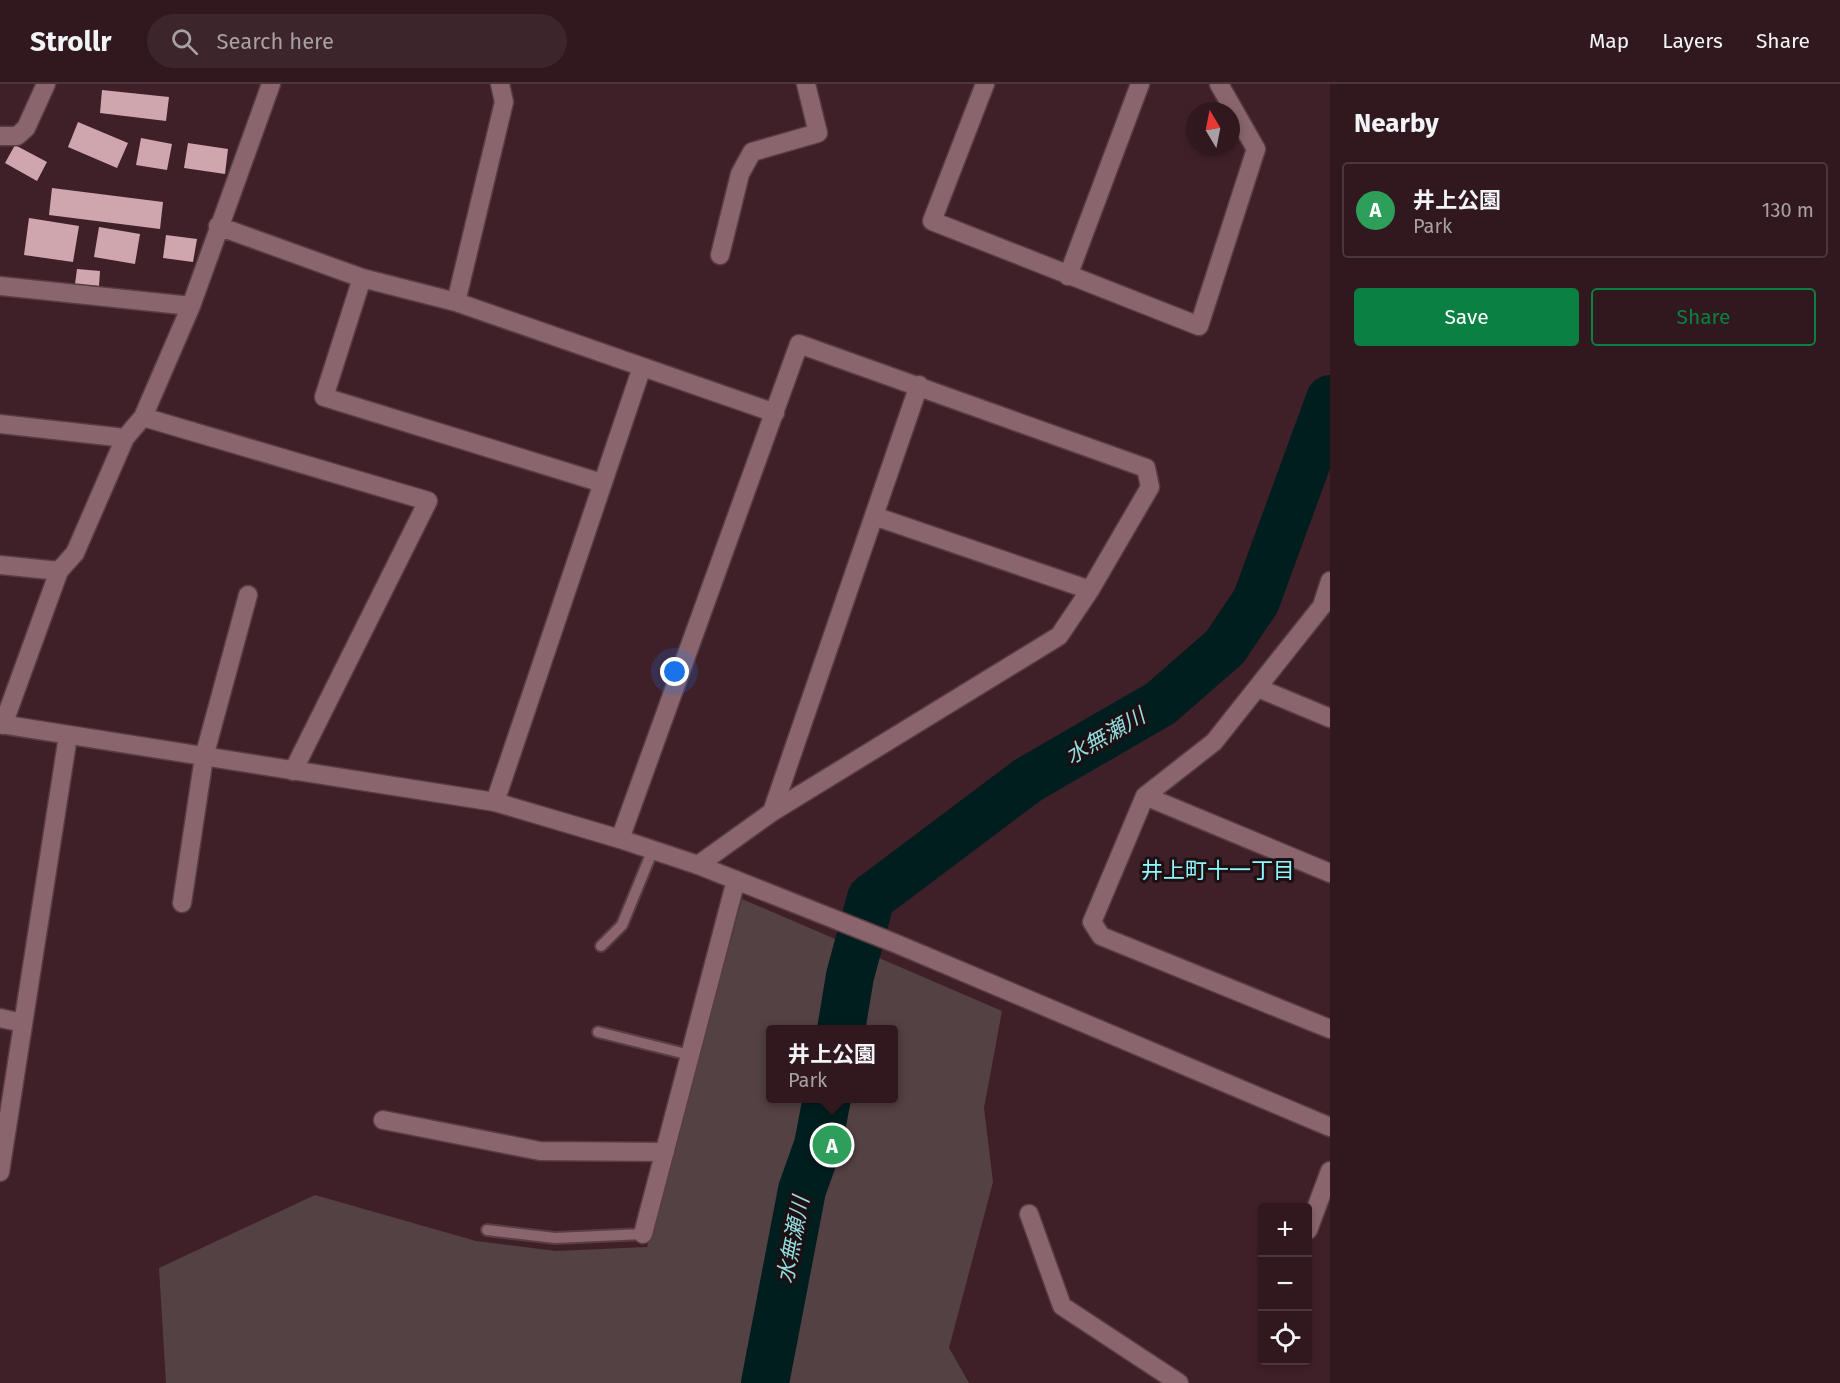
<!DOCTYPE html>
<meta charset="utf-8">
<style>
:root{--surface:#30181e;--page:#3c252b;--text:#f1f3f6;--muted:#a8a0a4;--line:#4b373c;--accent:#0b8043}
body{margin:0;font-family:"Fira Sans","Noto Sans JP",sans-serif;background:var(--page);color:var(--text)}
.controls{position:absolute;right:18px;bottom:18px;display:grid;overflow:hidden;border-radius:6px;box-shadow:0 3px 9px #0003}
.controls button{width:54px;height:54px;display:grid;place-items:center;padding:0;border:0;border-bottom:2px solid var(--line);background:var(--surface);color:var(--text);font:30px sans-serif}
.compass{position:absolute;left:1186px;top:18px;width:54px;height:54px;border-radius:50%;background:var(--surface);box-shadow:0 3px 9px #0003;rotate:350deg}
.you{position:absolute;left:675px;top:588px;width:21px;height:21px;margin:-15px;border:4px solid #fff;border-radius:50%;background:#1a73e8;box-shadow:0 0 0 9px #1a73e833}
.badge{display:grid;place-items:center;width:39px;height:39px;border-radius:50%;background:var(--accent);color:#fff;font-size:20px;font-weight:700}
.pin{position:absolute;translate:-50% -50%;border:3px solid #fff;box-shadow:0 2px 6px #0006}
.popup{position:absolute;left:766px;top:941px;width:132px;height:78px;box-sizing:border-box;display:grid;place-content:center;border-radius:6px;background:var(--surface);filter:drop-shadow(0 2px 4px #0005);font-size:20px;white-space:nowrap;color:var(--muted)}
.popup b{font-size:22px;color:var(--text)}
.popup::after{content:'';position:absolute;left:50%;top:100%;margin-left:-12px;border:12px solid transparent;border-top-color:var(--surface)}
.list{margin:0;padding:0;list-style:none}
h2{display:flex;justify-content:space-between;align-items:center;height:78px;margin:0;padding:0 24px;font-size:26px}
h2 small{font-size:20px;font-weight:400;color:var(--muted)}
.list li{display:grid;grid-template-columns:39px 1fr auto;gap:18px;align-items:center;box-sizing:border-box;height:96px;margin:0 12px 12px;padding:0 12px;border:2px solid var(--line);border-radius:6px}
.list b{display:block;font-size:22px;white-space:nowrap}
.list p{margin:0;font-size:20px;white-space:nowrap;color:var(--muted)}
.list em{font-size:20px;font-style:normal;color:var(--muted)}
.actions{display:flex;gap:12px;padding:18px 24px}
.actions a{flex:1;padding:14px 0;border:2px solid var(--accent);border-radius:6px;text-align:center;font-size:21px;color:var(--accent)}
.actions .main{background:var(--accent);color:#fff}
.icon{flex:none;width:33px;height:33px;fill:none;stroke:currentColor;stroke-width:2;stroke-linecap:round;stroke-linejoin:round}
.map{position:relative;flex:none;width:1330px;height:1299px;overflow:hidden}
header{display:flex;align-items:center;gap:36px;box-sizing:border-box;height:84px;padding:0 30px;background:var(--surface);border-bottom:2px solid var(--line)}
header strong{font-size:28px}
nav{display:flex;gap:33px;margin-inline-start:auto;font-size:21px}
.search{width:420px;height:54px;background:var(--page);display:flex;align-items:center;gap:15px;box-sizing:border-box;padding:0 21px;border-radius:33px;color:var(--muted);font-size:22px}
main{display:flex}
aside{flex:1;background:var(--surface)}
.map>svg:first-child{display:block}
</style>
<header>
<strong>Strollr</strong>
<div class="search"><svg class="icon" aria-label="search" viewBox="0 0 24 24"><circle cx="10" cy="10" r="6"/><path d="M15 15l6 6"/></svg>Search here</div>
<nav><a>Map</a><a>Layers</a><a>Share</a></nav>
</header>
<main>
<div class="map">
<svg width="1330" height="1299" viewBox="0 0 1330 1299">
<rect width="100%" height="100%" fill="#402028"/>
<path fill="#544144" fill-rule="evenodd" d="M742 815 1002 927 984 1024 993 1098 949 1264 969 1299H166L159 1184 315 1111 476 1157 556 1167 647 1163ZM770 946H894V1014H770Z"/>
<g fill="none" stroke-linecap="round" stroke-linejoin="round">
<path stroke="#011e1f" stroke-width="48" d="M841 946 850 892 871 814 1028 696 1161 619 1225 563 1256 517 1330 315
M765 1299 802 1106 818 1061 827 1014"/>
</g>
<path fill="#cfa6ae" d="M102 6 169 13 166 37 100 29Z
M78 38 128 59 117 84 68 63Z
M141 54 172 60 167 86 136 81Z
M188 59 228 65 225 90 184 84Z
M15 61 47 78 37 97 5 79Z
M52 104 163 118 160 145 49 131Z
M29 134 79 142 73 178 24 171Z
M99 143 140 150 135 180 94 173Z
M166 151 197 155 193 178 163 174Z
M77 185 100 187 99 202 75 200Z"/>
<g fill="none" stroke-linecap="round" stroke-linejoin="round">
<defs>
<path id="lane" d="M601 862 622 841 652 768
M598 948 690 971
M487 1146 555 1154 643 1150"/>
<path id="street" d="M985 0 932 137 1199 242 1256 65 1219 0
M0 52H17L26 44 46 0
M218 142 362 194 456 218 775 329
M720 171 740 90 752 68 818 49 806 0
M1068 192 1140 0
M362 194 324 313 602 399
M0 202 191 222
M456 218 504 18 500 0
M143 333 428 417 293 687
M0 340 125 354
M874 432 1090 506
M0 481 59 487
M1330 497 1322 522 1214 658 1145 712 1092 838 1101 852 1330 945
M1258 604 1330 634
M3 641 59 487 75 469 125 354 143 333 191 222 271 0
M1145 712 1330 789
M495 718 642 283
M772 728 919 301
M620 755 799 260 1146 384 1150 403 1090 506 1059 552 772 728 698 781
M182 819 204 673 248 511
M0 934 23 939
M383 1036 540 1067 665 1068
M0 1088 68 652
M1029 1130 1062 1222 1179 1299
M1308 1146 1330 1087
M643 1150 736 796"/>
<path id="secondary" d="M0 640 495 718 620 755 698 781 897 860 1330 1043"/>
</defs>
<use href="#lane" stroke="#583e44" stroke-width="14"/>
<use href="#street" stroke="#583e44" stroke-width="21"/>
<use href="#secondary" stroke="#583e44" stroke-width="21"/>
<use href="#lane" stroke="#8a656d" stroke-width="10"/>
<use href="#street" stroke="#8a656d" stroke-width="18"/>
<use href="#secondary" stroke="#8a656d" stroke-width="18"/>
</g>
<g text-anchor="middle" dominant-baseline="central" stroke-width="6" stroke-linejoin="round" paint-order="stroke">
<g font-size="22" font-style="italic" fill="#91dcde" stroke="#1d0f12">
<text transform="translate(1105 652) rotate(-30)">水無瀬川</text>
<text transform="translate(793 1156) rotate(-79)">水無瀬川</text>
</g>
<g font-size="22" fill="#8df9fd" stroke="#1d0f12">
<text x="1218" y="786">井上町十一丁目</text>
</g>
</g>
</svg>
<div class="controls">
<button>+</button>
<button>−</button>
<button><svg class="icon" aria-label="locate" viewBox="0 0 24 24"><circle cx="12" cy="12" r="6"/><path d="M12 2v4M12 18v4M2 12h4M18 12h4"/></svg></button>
</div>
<svg class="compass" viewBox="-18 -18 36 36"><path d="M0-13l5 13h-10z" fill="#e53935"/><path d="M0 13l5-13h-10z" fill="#a8a0a4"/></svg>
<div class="you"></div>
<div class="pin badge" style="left:832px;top:1061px;background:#2e9e5b">A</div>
<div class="popup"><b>井上公園</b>Park</div>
</div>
<aside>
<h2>Nearby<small></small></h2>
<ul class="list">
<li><span class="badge" style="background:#2e9e5b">A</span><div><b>井上公園</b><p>Park</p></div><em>130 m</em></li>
</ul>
<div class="actions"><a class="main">Save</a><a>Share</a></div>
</aside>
</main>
